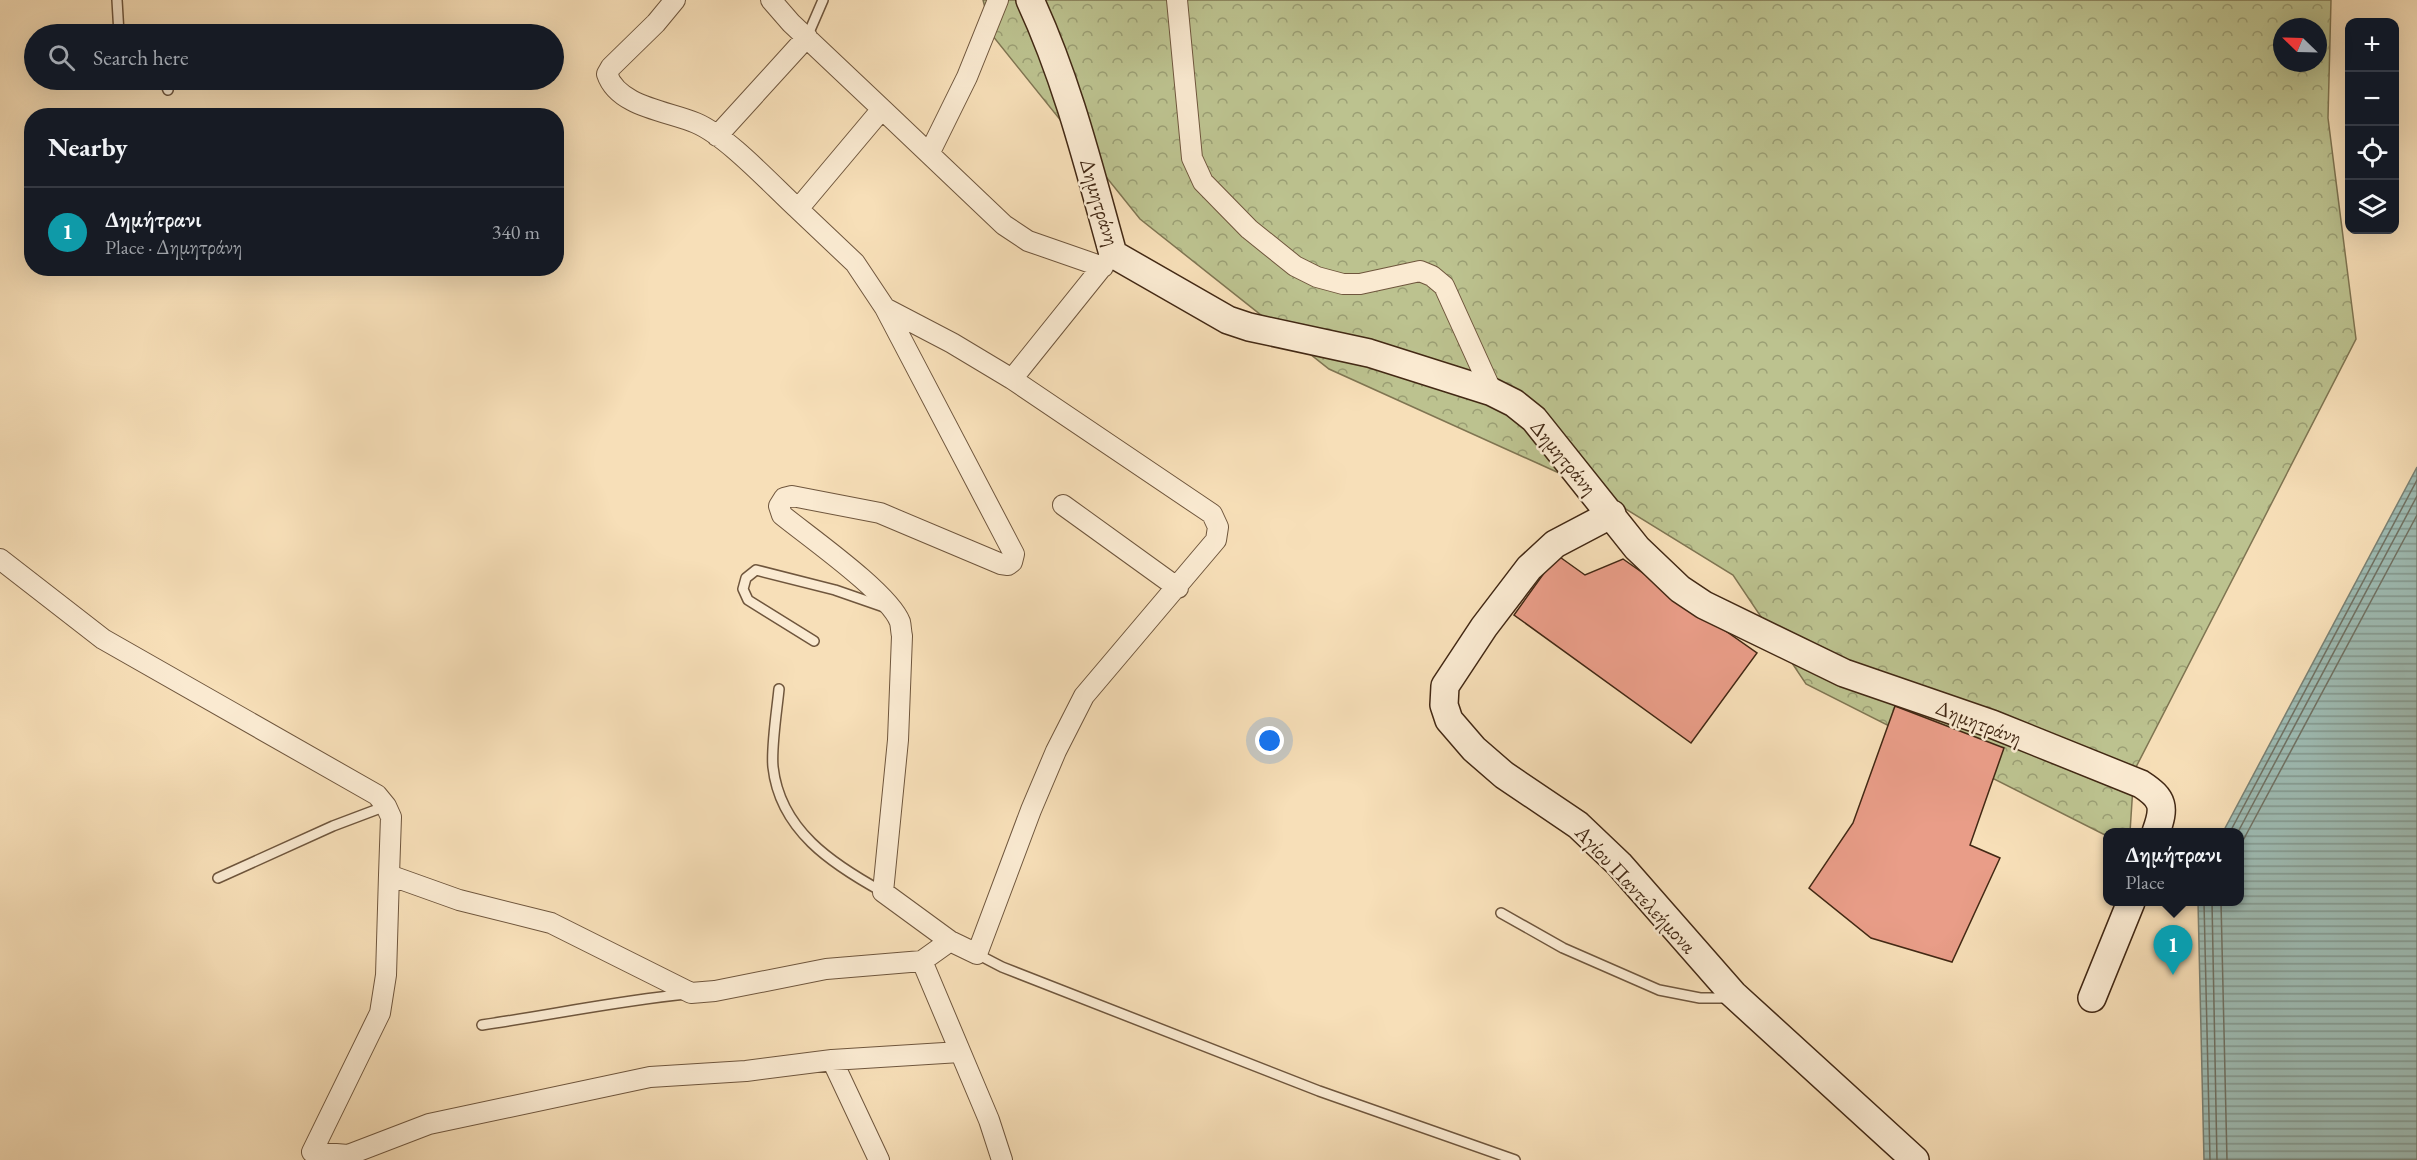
<!DOCTYPE html>
<meta charset="utf-8">
<style>
:root{--surface:#171b24;--page:#242831;--text:#f1f3f6;--muted:#9ea1a6;--line:#363941;--accent:#c59692}
body{margin:0;font-family:"EB Garamond",serif;background:var(--page);color:var(--text)}
.controls{position:absolute;right:18px;top:18px;display:grid;overflow:hidden;border-radius:12px;box-shadow:0 6px 24px #0002}
.controls button{width:54px;height:54px;display:grid;place-items:center;padding:0;border:0;border-bottom:2px solid var(--line);background:var(--surface);color:var(--text);font:30px sans-serif}
.compass{position:absolute;left:2273px;top:18px;width:54px;height:54px;border-radius:50%;background:var(--surface);box-shadow:0 6px 24px #0002;rotate:293deg}
.you{position:absolute;left:1270px;top:741px;width:21px;height:21px;margin:-15px;border:4px solid #fff;border-radius:50%;background:#1a73e8;box-shadow:0 0 0 9px #1a73e833}
.badge{display:grid;place-items:center;width:39px;height:39px;border-radius:50%;background:var(--accent);color:#fff;font-size:20px;font-weight:700}
.pin{position:absolute;translate:-50% -50px;filter:drop-shadow(0 2px 3px #0008)}
.pin::after{content:'';position:absolute;top:32px;width:21px;height:18px;background:inherit;clip-path:polygon(0 0,100% 0,50% 100%)}
.popup{position:absolute;left:2103px;top:828px;width:141px;height:78px;box-sizing:border-box;display:grid;place-content:center;border-radius:12px;background:var(--surface);filter:drop-shadow(0 2px 4px #0005);font-size:20px;white-space:nowrap;color:var(--muted)}
.popup b{font-size:22px;color:var(--text)}
.popup::after{content:'';position:absolute;left:50%;top:100%;margin-left:-12px;border:12px solid transparent;border-top-color:var(--surface)}
.list{margin:0;padding:0;list-style:none}
h2{display:flex;justify-content:space-between;align-items:center;height:78px;margin:0;padding:0 24px;font-size:26px}
h2 small{font-size:20px;font-weight:400;color:var(--muted)}
.list li{display:grid;grid-template-columns:39px 1fr auto;gap:18px;align-items:center;box-sizing:border-box;height:90px;padding:0 24px;border-top:2px solid var(--line)}
.list b{display:block;font-size:22px;white-space:nowrap}
.list p{margin:0;font-size:20px;white-space:nowrap;color:var(--muted)}
.list em{font-size:20px;font-style:normal;color:var(--muted)}
.icon{flex:none;width:33px;height:33px;fill:none;stroke:currentColor;stroke-width:2;stroke-linecap:round;stroke-linejoin:round}
.map{position:relative;flex:none;width:2417px;height:1160px;overflow:hidden}
.search{position:absolute;background:var(--surface);box-shadow:0 6px 24px #0002;left:24px;top:24px;width:540px;height:66px;display:flex;align-items:center;gap:15px;box-sizing:border-box;padding:0 21px;border-radius:33px;color:var(--muted);font-size:22px}
.panel{position:absolute;background:var(--surface);box-shadow:0 6px 24px #0002;left:24px;top:108px;width:540px;height:168px;border-radius:24px}
.map>svg:first-child{display:block}
</style>
<div class="map">
<svg width="2417" height="1160" viewBox="0 0 2417 1160">
<defs>
<pattern id="forest-crowns" width="20" height="18" patternUnits="userSpaceOnUse" patternTransform="scale(1.5)"><rect width="20" height="18" fill="#bcc28f"/><path d="M2 6a3 3 0 1 1 6 0M12 15a3 3 0 1 1 6 0" fill="none" stroke="#9a9e74"/></pattern>
<pattern id="water-rules" width="6" height="5" patternUnits="userSpaceOnUse" patternTransform="scale(1.5)"><rect width="6" height="5" fill="#9ebcb4"/><path d="M0 2.5h6" fill="none" stroke="#829991"/></pattern>
</defs>
<rect width="100%" height="100%" fill="#f7dfb8"/>
<filter id="stains"><feTurbulence type="fractalNoise" baseFrequency=".00333" numOctaves="4"/><feColorMatrix values="0 0 0 0 .2 0 0 0 0 .09 0 0 0 0 .02 0 0 0 .5 -.17"/></filter>
<radialGradient id="worn" r=".72"><stop offset=".6" stop-color="#630" stop-opacity="0"/><stop offset="1" stop-color="#630" stop-opacity=".3"/></radialGradient>
<path fill="url(#forest-crowns)" stroke="#7f7552" stroke-width="1.5" fill-rule="evenodd" d="M983 0H2331L2328 118 2356 339 2134 771 2130 832H2107V836L1806 684 1733 575 1590 487 1329 369 1140 219 992 35ZM2282 27H2318V63H2282Z"/>
<path fill="url(#water-rules)" stroke="#798174" stroke-width="1.5" d="M2417 467V1160H2204L2198 902H2239V832H2223Z"/>
<g fill="none" stroke-linecap="round" stroke-linejoin="round">
<path stroke="#707264" stroke-width="1.5" d="M2230 832 2417 480
M2238 832 2417 496
M2239 848 2417 515
M2204 902 2210 1160
M2212 902 2217 1160
M2221 902 2227 1160"/>
</g>
<path fill="#e99d88" stroke="#422814" stroke-width="1.5" d="M1557 555 1585 575 1623 559 1757 653 1691 743 1514 615Z
M1895 706 2004 748 1970 845 2000 858 1952 962 1871 938 1809 888 1853 823Z"/>
<g fill="none" stroke-linecap="round" stroke-linejoin="round">
<defs>
<path id="lane" d="M117 0 119 34
M807 37 823 0
M164 80 168 90
M814 641 748 600 743 589 746 578 756 570 835 590 884 607
M779 689C777 710 771 747 773 767 780 830 832 864 883 892
M218 878 333 826 386 806
M1501 913 1563 948 1659 990 1700 998H1729
M977 954 1002 967 1319 1091 1515 1160
M482 1025C550 1015 617 1001 686 994"/>
<path id="street" d="M675 0 656 23 611 67 607 74C618 107 668 111 696 123 727 136 772 185 798 209
M771 0 791 23 882 109 798 209 855 263 885 308 1014 554 1012 562 1008 565 1001 564 880 513 792 496 784 498 779 506 782 515C809 537 889 593 900 622 901 626 901 632 902 636L898 740 883 892 950 941 922 961 989 1120 1002 1160
M1177 0 1192 158 1203 182 1249 229 1295 266 1317 277 1343 284H1360L1420 271 1432 276 1444 286 1492 392
M882 109 1004 225 1028 241 1103 267
M717 136 807 37
M930 152 967 77 998 0
M885 308 952 343 1012 379 1212 514 1218 527 1216 540 1084 696 1056 751 1031 810 977 954 950 941
M1012 379 1110 257
M1063 505 1178 588
M0 559 103 639 377 795 386 806 391 817 389 875 459 900 551 923 691 993 715 991 826 969 922 961
M389 875 386 975 380 1013 312 1152 348 1155 429 1124 650 1077 746 1071 832 1060
M879 1160 832 1060 960 1052"/>
<path id="secondary" d="M1030 0C1068 82 1089 168 1113 254L1228 320 1249 327 1369 353 1492 392 1514 403 1534 419 1637 548 1680 589 1704 605 1844 673 1992 724 2141 784C2164 799 2165 807 2156 832
M1612 514 1555 544 1529 568 1484 627 1445 686 1444 705 1449 720 1474 749 1504 775 1578 825 1619 864 1733 994 1915 1160
M2092 998 2131 902"/>
</defs>
<use href="#lane" stroke="#6f563d" stroke-width="12"/>
<use href="#street" stroke="#6f563d" stroke-width="22"/>
<use href="#secondary" stroke="#422814" stroke-width="30"/>
<use href="#lane" stroke="#faead1" stroke-width="9"/>
<use href="#street" stroke="#faead1" stroke-width="20"/>
<use href="#secondary" stroke="#faead1" stroke-width="27"/>
</g>
<g text-anchor="middle" dominant-baseline="central" stroke-width="5" stroke-linejoin="round" paint-order="stroke">
<g font-size="21" fill="#422814" stroke="#faead1">
<text transform="translate(1100 202) rotate(73)">Δημητράνη</text>
<text transform="translate(1564 457) rotate(50)">Δημητράνη</text>
<text transform="translate(1979 722) rotate(21)">Δημητράνη</text>
<text transform="translate(1636 889) rotate(47)">Αγίου Παντελεήμονα</text>
</g>
</g>
<rect width="100%" height="100%" filter="url(#stains)"/>
<rect width="100%" height="100%" fill="url(#worn)"/>
</svg>
<div class="controls">
<button>+</button>
<button>−</button>
<button><svg class="icon" aria-label="locate" viewBox="0 0 24 24"><circle cx="12" cy="12" r="6"/><path d="M12 2v4M12 18v4M2 12h4M18 12h4"/></svg></button>
<button><svg class="icon" aria-label="layers" viewBox="0 0 24 24"><path d="M12 4l9 5-9 5-9-5zM3 14l9 5 9-5"/></svg></button>
</div>
<svg class="compass" viewBox="-18 -18 36 36"><path d="M0-13l5 13h-10z" fill="#e53935"/><path d="M0 13l5-13h-10z" fill="#9ea1a6"/></svg>
<div class="you"></div>
<div class="pin badge" style="left:2173px;top:975px;background:#0f9aa8">1</div>
<div class="popup"><b>Δημήτρανι</b>Place</div>
<div class="search"><svg class="icon" aria-label="search" viewBox="0 0 24 24"><circle cx="10" cy="10" r="6"/><path d="M15 15l6 6"/></svg>Search here</div>
<section class="panel">
<h2>Nearby<small></small></h2>
<ul class="list">
<li><span class="badge" style="background:#0f9aa8">1</span><div><b>Δημήτρανι</b><p>Place · Δημητράνη</p></div><em>340 m</em></li>
</ul>
</section>
</div>
